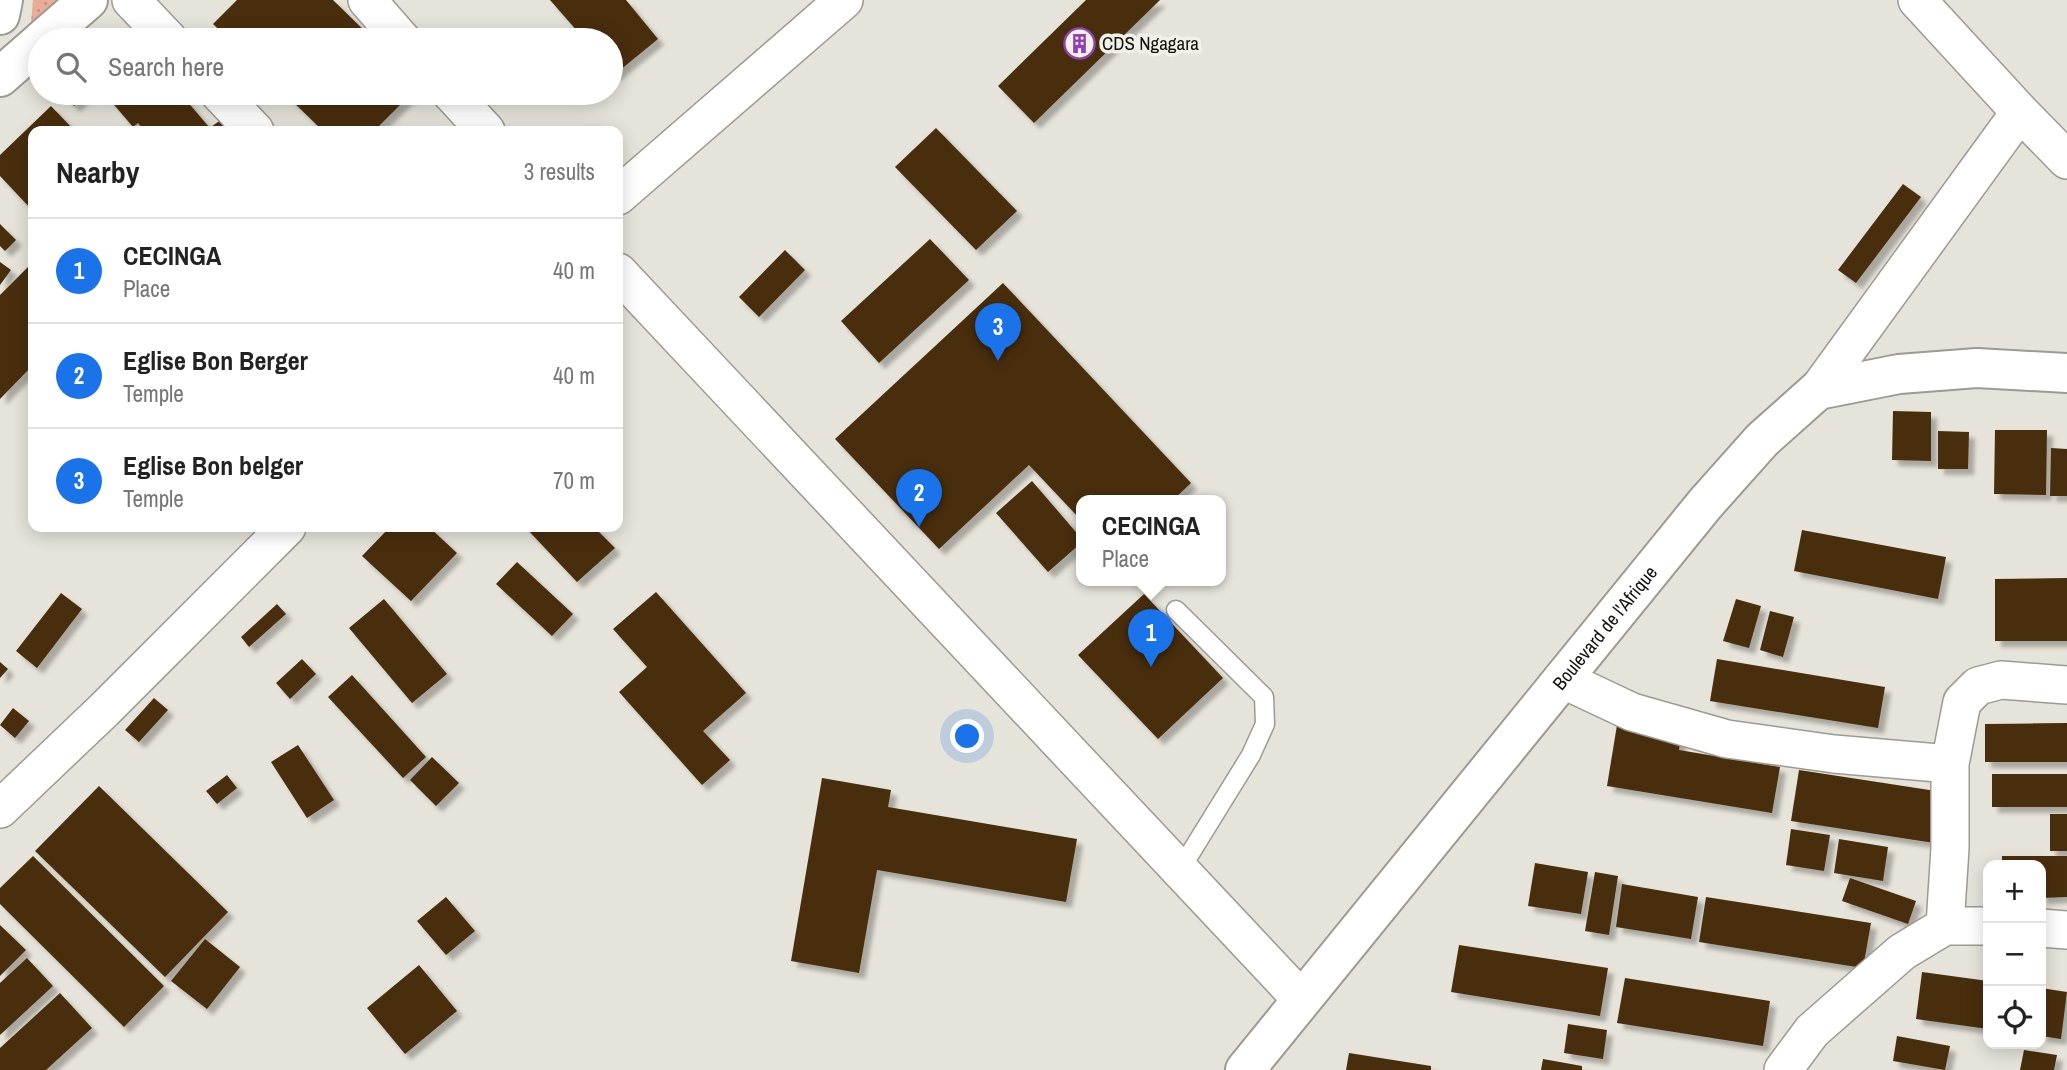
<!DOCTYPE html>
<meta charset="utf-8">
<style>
:root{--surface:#fff;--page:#f6f6f6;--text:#222;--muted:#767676;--line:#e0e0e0;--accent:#1a73e8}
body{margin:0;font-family:"Archivo Narrow",sans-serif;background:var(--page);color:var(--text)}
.controls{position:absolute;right:21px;bottom:21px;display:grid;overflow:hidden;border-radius:14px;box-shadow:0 4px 18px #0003}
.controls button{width:63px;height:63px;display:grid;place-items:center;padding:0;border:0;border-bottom:2px solid var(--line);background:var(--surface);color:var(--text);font:35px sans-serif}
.you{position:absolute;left:968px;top:737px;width:24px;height:24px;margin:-18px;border:5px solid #fff;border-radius:50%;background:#1a73e8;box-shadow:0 0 0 10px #1a73e833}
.badge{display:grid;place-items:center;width:46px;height:46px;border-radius:50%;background:var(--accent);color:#fff;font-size:23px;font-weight:700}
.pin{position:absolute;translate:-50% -58px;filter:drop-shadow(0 2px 4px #0008)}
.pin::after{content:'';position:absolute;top:37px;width:24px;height:21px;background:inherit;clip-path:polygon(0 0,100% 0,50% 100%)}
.popup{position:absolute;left:1076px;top:495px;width:150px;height:91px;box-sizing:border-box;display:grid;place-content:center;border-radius:14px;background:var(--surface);filter:drop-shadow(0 2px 5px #0005);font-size:23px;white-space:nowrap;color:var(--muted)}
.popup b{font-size:26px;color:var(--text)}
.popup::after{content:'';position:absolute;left:50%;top:100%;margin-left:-14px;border:14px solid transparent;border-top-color:var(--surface)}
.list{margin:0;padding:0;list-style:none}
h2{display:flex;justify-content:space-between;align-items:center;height:91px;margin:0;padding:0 28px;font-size:30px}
h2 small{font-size:23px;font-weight:400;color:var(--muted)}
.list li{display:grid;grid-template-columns:46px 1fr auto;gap:21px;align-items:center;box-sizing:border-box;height:105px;padding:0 28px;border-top:2px solid var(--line)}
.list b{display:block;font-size:26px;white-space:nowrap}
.list p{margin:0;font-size:23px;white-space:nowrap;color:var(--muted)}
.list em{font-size:23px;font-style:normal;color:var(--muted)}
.icon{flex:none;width:38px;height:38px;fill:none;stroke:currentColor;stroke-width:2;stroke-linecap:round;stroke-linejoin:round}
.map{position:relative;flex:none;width:2067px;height:1070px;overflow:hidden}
.search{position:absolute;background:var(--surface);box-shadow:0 4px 18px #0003;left:28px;top:28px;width:595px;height:77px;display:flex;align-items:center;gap:18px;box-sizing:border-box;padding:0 24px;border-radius:38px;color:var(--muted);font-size:26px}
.panel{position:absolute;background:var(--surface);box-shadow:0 4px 18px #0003;left:28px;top:126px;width:595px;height:406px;border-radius:14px}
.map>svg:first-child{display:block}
</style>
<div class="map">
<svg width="2067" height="1070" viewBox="0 0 2067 1070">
<defs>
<pattern id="grass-dots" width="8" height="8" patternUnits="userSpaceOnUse" patternTransform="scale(1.75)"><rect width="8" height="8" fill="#e9ac96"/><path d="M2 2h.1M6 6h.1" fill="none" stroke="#c79380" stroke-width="1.8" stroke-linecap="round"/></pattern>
<filter id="shadow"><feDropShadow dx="6" dy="6" stdDeviation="2" flood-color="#0004"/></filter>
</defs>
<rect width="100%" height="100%" fill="#e6e4da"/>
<path fill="url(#grass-dots)" d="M33 0H76L29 46Z"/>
<path fill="#492e09" filter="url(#shadow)" d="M237 0H333L374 40H230L213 24Z
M550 0H626L658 39 614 75 611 71V40H585Z
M1086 0H1160L1034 123 998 86Z
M62 93H88L74 106Z
M104 93H180L209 127 204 131H145L138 123 133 127Z
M284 93H412L374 131H323Z
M51 106 75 131H33V211L0 176V155Z
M231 113 244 131H205Z
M936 128 1017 211 976 250 895 167Z
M1903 184 1921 197 1856 283 1838 270Z
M0 224 16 240 5 251 0 246Z
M930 239 969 280 879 363 841 321Z
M785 250 805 270 759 317 739 297Z
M0 262 11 270 0 285Z
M29 266 33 270V365L0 399V295Z
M1003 283 1191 483 1172 501H1081V520L1029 465 939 549 835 439Z
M1893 411 1931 412V461L1892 460Z
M1995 430H2047L2046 495 1994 494Z
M1938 431 1969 432 1968 469H1938Z
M2051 448 2067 449V496H2050Z
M1032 481 1081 538V543L1048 572 996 513Z
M390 527H429L457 553 411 601 362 556Z
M525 527H594L615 548 577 582Z
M1802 530 1946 557 1938 599 1794 571Z
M517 562 573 614 552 636 496 584Z
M2067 578V641H1995V579Z
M656 592 746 693 703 731 730 760 702 785 619 692 647 667 613 629Z
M61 593 82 609 37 668 16 651Z
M1144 594 1223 678 1158 739 1078 655Z
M384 599 447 674 412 703 349 628Z
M1736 599 1761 606 1749 648 1723 641Z
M277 604 286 614 249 647 241 637Z
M1770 611 1794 617 1783 657 1760 650Z
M302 659 316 674 290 699 276 683Z
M1717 659 1885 687 1878 728 1710 701Z
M0 662 8 669 0 678Z
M352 675 426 757 403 778 328 697Z
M154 698 168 710 139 742 125 730Z
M13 708 29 721 15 738 0 725Z
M1618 719 1682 730 1679 750 1780 767 1772 813 1607 786Z
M2067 723V762H1985V724Z
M298 745 334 800 307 818 271 762Z
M432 757 459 783 436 806 410 780Z
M1799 770 1949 793 1941 844 1791 821Z
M1992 774H2067V807H1992Z
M227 775 237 788 217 804 206 791Z
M822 778 891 790 888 807 1077 839 1066 902 877 870 859 973 791 961Z
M99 786 228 912 165 977 35 851Z
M2050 814H2067V851H2050Z
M1791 829 1830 835 1824 871 1786 865Z
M1839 839 1888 847 1883 881 1834 873Z
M33 856 164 986 124 1027 0 904V888Z
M2002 856H2067V897L2041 898V865H2002Z
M1535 863 1588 872 1581 914 1528 906Z
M1595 872 1618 876 1609 935 1585 931Z
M1850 878 1916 901 1908 924 1842 901Z
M1622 884 1698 897 1691 939 1616 927Z
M446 897 475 931 446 955 417 921Z
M1706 897 1871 923 1863 968 1699 942Z
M0 925 26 950 0 976Z
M205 939 240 967 207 1009 171 981Z
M1459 945 1608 968 1600 1016 1451 992Z
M27 958 53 986 0 1035V983Z
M419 965 457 1011 405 1054 367 1008Z
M1922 972 1988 981V1029L1916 1019Z
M1625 978 1770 1001 1763 1046 1617 1023Z
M2041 988 2067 992 2061 1039 2041 1036Z
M60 993 92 1028 46 1070H0V1048Z
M1568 1024 1607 1030 1603 1059 1564 1053Z
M1897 1036 1950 1046 1945 1070 1893 1061Z
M2024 1050 2057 1055 2054 1070H2020Z
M1349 1053 1431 1066V1070H1346Z
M1543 1059 1582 1066V1070H1541Z"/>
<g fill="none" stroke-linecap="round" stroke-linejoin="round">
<defs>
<path id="service" d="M1176 610 1264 697 1265 724 1251 755 1180 870"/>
<path id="minor" d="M131 0 169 40
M367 0 402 40
M1917 0 2020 112 2067 160
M219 93 255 131
M451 93 486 131
M618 196 844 0
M618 272 1302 1000
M1818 390 2020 112
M1562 679 1632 712 1727 739 1834 754 1950 764
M0 809 104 710 287 527
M1945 926 1950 848V764L1962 702 1978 686 2001 680 2067 685
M2041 928 2067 930
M1783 1070 1812 1031 1902 952 1945 926H1988"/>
<g id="tertiary">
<path d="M0 15 3 0"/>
<path d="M42 40 88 0"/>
<path d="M0 77 40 42"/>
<path id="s1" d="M1245 1070 1705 504 1762 440 1818 390 1899 374 1977 368 2067 373"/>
</g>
</defs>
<use href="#service" stroke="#9c9a91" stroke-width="21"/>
<use href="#minor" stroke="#9c9a91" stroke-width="40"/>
<use href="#tertiary" stroke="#9c9a91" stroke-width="42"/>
<use href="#service" stroke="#fff" stroke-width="18"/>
<use href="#minor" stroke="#fff" stroke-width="37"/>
<use href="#tertiary" stroke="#fff" stroke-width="38"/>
</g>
<defs>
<symbol id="building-ring" viewBox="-11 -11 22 22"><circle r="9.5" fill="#f3f1e7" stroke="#8f42b3" stroke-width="1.5"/><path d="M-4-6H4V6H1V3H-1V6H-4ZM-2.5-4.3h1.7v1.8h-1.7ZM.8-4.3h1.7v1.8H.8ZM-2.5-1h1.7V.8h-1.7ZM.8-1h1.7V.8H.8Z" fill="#8f42b3"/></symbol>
</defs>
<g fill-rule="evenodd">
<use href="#building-ring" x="1062" y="26" width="35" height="35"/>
</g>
<g text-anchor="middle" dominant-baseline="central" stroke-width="7" stroke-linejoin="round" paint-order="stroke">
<g font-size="19" fill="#12110e" stroke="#f3f1e7" text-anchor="start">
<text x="1102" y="43">CDS Ngagara</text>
</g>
<g font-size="19" fill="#12110e" stroke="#f3f1e7">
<text stroke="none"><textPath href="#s1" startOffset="570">Boulevard de l'Afrique</textPath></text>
</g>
</g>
</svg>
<div class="controls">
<button>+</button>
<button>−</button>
<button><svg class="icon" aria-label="locate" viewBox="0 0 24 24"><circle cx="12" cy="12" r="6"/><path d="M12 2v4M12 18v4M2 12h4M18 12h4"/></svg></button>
</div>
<div class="you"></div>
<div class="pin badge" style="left:1151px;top:667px">1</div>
<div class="popup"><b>CECINGA</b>Place</div>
<div class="pin badge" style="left:919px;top:527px">2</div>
<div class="pin badge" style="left:998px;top:361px">3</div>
<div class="search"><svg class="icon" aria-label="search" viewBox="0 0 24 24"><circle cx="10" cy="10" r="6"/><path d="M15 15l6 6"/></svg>Search here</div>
<section class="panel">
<h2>Nearby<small>3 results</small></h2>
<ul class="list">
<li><span class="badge">1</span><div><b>CECINGA</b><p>Place</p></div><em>40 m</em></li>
<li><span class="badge">2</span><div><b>Eglise Bon Berger</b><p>Temple</p></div><em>40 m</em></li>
<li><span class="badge">3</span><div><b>Eglise Bon belger</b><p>Temple</p></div><em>70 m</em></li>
</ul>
</section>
</div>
